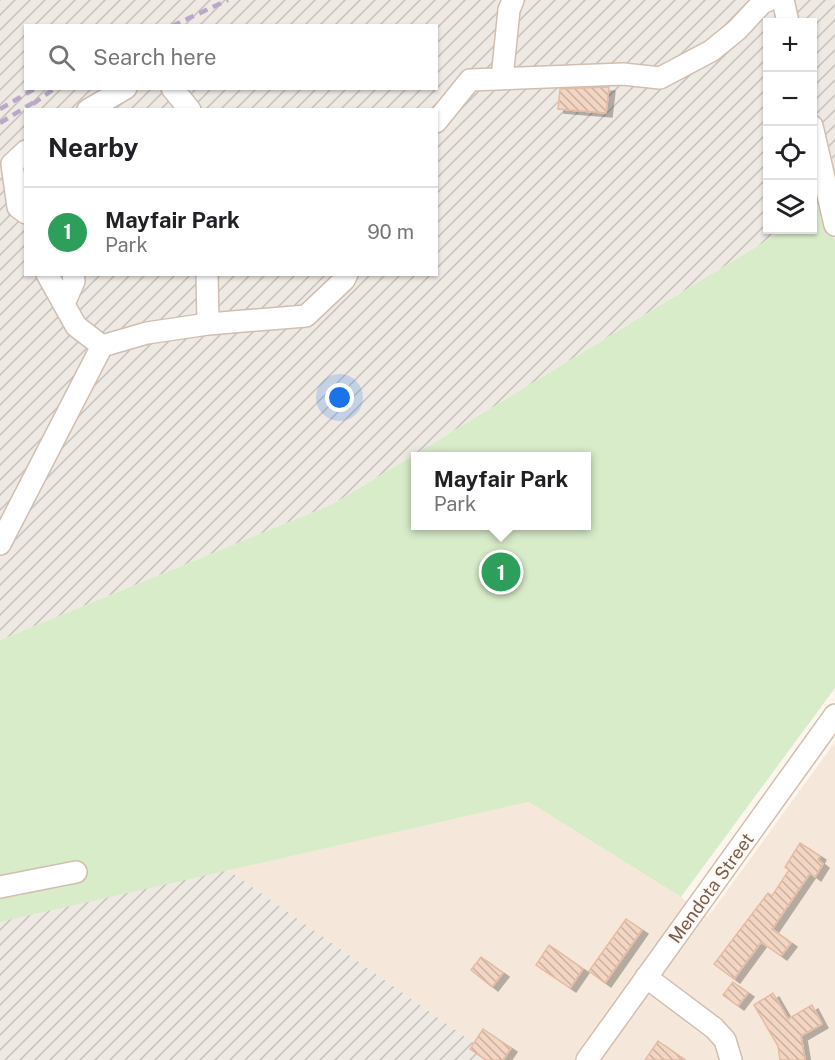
<!DOCTYPE html>
<meta charset="utf-8">
<style>
:root{--surface:#fff;--page:#f2f2f2;--text:#202124;--muted:#757577;--line:#e0e0e0;--accent:#e76f51}
body{margin:0;font-family:"Public Sans",sans-serif;background:var(--page);color:var(--text)}
.controls{position:absolute;right:18px;top:18px;display:grid;overflow:hidden;border-radius:0px;box-shadow:0 2px 4px #0004}
.controls button{width:54px;height:54px;display:grid;place-items:center;padding:0;border:0;border-bottom:2px solid var(--line);background:var(--surface);color:var(--text);font:30px sans-serif}
.you{position:absolute;left:340px;top:398px;width:21px;height:21px;margin:-15px;border:4px solid #fff;border-radius:50%;background:#1a73e8;box-shadow:0 0 0 9px #1a73e833}
.badge{display:grid;place-items:center;width:39px;height:39px;border-radius:50%;background:var(--accent);color:#fff;font-size:20px;font-weight:700}
.pin{position:absolute;translate:-50% -50%;border:3px solid #fff;box-shadow:0 2px 6px #0006}
.popup{position:absolute;left:411px;top:452px;width:180px;height:78px;box-sizing:border-box;display:grid;place-content:center;border-radius:0px;background:var(--surface);filter:drop-shadow(0 2px 4px #0005);font-size:20px;white-space:nowrap;color:var(--muted)}
.popup b{font-size:22px;color:var(--text)}
.popup::after{content:'';position:absolute;left:50%;top:100%;margin-left:-12px;border:12px solid transparent;border-top-color:var(--surface)}
.list{margin:0;padding:0;list-style:none}
h2{display:flex;justify-content:space-between;align-items:center;height:78px;margin:0;padding:0 24px;font-size:26px}
h2 small{font-size:20px;font-weight:400;color:var(--muted)}
.list li{display:grid;grid-template-columns:39px 1fr auto;gap:18px;align-items:center;box-sizing:border-box;height:90px;padding:0 24px;border-top:2px solid var(--line)}
.list b{display:block;font-size:22px;white-space:nowrap}
.list p{margin:0;font-size:20px;white-space:nowrap;color:var(--muted)}
.list em{font-size:20px;font-style:normal;color:var(--muted)}
.icon{flex:none;width:33px;height:33px;fill:none;stroke:currentColor;stroke-width:2;stroke-linecap:round;stroke-linejoin:round}
.map{position:relative;flex:none;width:835px;height:1060px;overflow:hidden}
.search{position:absolute;background:var(--surface);box-shadow:0 2px 4px #0004;left:24px;top:24px;width:414px;height:66px;display:flex;align-items:center;gap:15px;box-sizing:border-box;padding:0 21px;border-radius:0px;color:var(--muted);font-size:22px}
.panel{position:absolute;background:var(--surface);box-shadow:0 2px 4px #0004;left:24px;top:108px;width:414px;height:168px;border-radius:0px}
.map>svg:first-child{display:block}
</style>
<div class="map">
<svg width="835" height="1060" viewBox="0 0 835 1060">
<defs>
<pattern id="industrial-furrows" width="10" height="10" patternUnits="userSpaceOnUse" patternTransform="scale(1.5)"><rect width="10" height="10" fill="#efe9e4"/><path d="M-1 1l2-2M0 10L10 0M9 11l2-2" fill="none" stroke="#c7c0bb"/></pattern>
<pattern id="building-back-hatch" width="6" height="6" patternUnits="userSpaceOnUse" patternTransform="scale(1.5)"><rect width="6" height="6" fill="#f3d5c3"/><path d="M-1 5l2 2M0 0l6 6M5-1l2 2" fill="none" stroke="#cab0a1"/></pattern>
<filter id="shadow"><feDropShadow dx="6" dy="4" stdDeviation="0" flood-color="#0004"/></filter>
</defs>
<rect width="100%" height="100%" fill="#fdf6ec"/>
<path fill="#f5e8da" d="M835 742V1060H498L228 870 529 802 681 897 708 917Z"/>
<path fill="url(#industrial-furrows)" fill-rule="evenodd" d="M0 0H835V200L813 212 812 22H768V230H784L333 504 0 640ZM26 26H436V88H26ZM26 110H436V274H26Z
M228 870 498 1060H0V920Z"/>
<path fill="#d8ecc9" fill-rule="evenodd" d="M827 203 835 241V688L681 897 529 802 0 922V640L333 504 784 230H812L813 212ZM416 456H586V526H416Z"/>
<path fill="url(#building-back-hatch)" stroke="#e6bba3" stroke-width="1.5" filter="url(#shadow)" d="M609 87 606 113 558 109 560 89Z
M800 843 820 856 818 860 823 864 815 877 810 873 772 929 791 943 781 956 761 942 734 979 714 964 768 893 772 896 789 870 785 867Z
M626 919 642 930 605 983 589 971Z
M549 945 583 969 570 988 536 965Z
M481 957 503 973 492 987 471 970Z
M733 982 748 993 738 1006 723 995Z
M773 993 788 1019 812 1005 822 1024 801 1036 805 1060H780L778 1046 754 1005Z
M483 1029 511 1048 503 1060H486L470 1049Z
M658 1041 685 1060H645Z"/>
<g fill="none" stroke-linecap="round" stroke-linejoin="round">
<defs>
<path id="minor" d="M783 0 788 22
M502 78 509 10 513 0
M172 88 190 110
M88 110 126 88
M436 122 470 80 623 74 660 78 711 51 737 30 762 3 769 0
M812 126 835 225
M26 151 12 164 18 207 26 213
M47 274 76 326 102 346
M207 274 208 324
M64 304 74 281 73 274
M0 544 102 346 147 333 208 324 306 316 344 280 347 274
M0 887 76 872
M646 977 714 1028 725 1040 731 1060
M587 1060 835 715"/>
</defs>
<use href="#minor" stroke="#d1beb0" stroke-width="24"/>
<use href="#minor" stroke="#fff" stroke-width="21"/>
<path stroke="#b9a8c9" stroke-width="4.5" stroke-dasharray="9 6" stroke-linecap="butt" d="M172 26 228 0
M33 104 55 88
M0 109 36 88
M0 123 39 99"/>
</g>
<g text-anchor="middle" dominant-baseline="central" stroke-width="4.5" stroke-linejoin="round" paint-order="stroke">
<g font-size="18" fill="#7a5c4d" stroke="#fffaf3">
<text transform="translate(711 888) rotate(-54)">Mendota Street</text>
</g>
</g>
</svg>
<div class="controls">
<button>+</button>
<button>−</button>
<button><svg class="icon" aria-label="locate" viewBox="0 0 24 24"><circle cx="12" cy="12" r="6"/><path d="M12 2v4M12 18v4M2 12h4M18 12h4"/></svg></button>
<button><svg class="icon" aria-label="layers" viewBox="0 0 24 24"><path d="M12 4l9 5-9 5-9-5zM3 14l9 5 9-5"/></svg></button>
</div>
<div class="you"></div>
<div class="pin badge" style="left:501px;top:572px;background:#2e9e5b">1</div>
<div class="popup"><b>Mayfair Park</b>Park</div>
<div class="search"><svg class="icon" aria-label="search" viewBox="0 0 24 24"><circle cx="10" cy="10" r="6"/><path d="M15 15l6 6"/></svg>Search here</div>
<section class="panel">
<h2>Nearby<small></small></h2>
<ul class="list">
<li><span class="badge" style="background:#2e9e5b">1</span><div><b>Mayfair Park</b><p>Park</p></div><em>90 m</em></li>
</ul>
</section>
</div>
